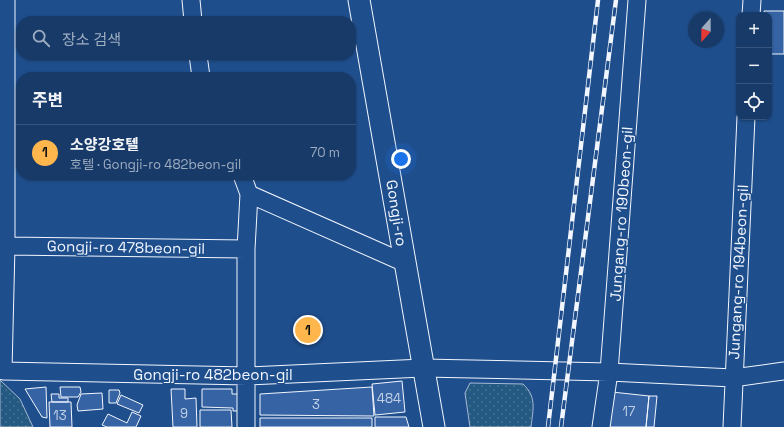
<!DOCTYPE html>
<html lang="ko">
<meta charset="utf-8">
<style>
:root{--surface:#173a69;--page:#244571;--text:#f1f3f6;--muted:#9eadc0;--line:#36547d;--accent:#ffb74d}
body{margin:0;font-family:"Space Grotesk","Noto Sans KR",sans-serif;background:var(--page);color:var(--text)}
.controls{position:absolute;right:12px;top:12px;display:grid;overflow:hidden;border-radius:8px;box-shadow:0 1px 3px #0004}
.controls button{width:36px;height:36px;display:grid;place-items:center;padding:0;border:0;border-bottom:1px solid var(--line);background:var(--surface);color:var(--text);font:20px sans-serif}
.compass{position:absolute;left:688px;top:12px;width:36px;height:36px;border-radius:50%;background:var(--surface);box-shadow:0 1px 3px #0004;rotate:201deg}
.you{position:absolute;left:401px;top:159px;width:14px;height:14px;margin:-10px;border:3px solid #fff;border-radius:50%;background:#1a73e8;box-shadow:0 0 0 6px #1a73e833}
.badge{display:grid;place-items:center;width:26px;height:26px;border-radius:50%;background:var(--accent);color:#111;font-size:13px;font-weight:700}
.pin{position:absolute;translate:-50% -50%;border:2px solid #fff;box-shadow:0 1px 4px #0006}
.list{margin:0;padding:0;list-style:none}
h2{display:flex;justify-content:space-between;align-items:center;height:52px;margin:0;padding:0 16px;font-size:17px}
h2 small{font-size:13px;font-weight:400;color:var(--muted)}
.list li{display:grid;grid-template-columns:26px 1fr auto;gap:12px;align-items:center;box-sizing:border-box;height:56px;padding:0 16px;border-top:1px solid var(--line)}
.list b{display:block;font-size:15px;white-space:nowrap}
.list p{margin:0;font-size:13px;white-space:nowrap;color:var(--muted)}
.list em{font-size:13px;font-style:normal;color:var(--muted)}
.icon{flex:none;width:22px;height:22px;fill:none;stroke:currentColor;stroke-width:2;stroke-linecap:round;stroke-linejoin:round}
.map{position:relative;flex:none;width:784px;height:427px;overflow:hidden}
.search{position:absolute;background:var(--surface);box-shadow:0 1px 3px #0004;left:16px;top:16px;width:340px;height:44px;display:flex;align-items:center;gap:10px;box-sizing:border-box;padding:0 14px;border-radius:16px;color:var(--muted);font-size:15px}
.panel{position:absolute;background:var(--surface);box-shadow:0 1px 3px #0004;left:16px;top:72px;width:340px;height:108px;border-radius:16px}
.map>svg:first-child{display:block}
</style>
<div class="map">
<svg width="784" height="427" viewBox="0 0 784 427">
<defs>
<pattern id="grass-dots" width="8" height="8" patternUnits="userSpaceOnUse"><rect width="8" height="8" fill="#245a82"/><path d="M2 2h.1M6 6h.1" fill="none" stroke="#447295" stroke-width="1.8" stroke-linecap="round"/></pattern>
</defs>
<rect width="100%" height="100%" fill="#1f4e8c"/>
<path fill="url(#grass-dots)" stroke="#a8bbd7" d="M0 380 20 399 33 427H0Z
M470 383 523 384C537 397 533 409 531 427H470L465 393Z"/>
<path fill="#3563a3" stroke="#f2f6ff" d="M764 11H784V54H769V15H764Z
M402 381 405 412 375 415 372 384Z
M46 387 47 418 42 417 25 389Z
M60 387H80L81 392 78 397H61Z
M372 387 374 416 260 415V394Z
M171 389H185V399L196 398 197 427H173Z
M202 389H232V394H240L239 411H233V408L202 407Z
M109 390H119L120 393 116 403H109Z
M612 392 649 396 646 427H609Z
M102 393 103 409 78 411 77 405 81 394Z
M51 394H59V398H68V402H52Z
M121 395 143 405 139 413 117 404Z
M649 396H657L654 427H646Z
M49 402H71L72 427H50Z
M200 410H231L232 427H200Z
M132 412 141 416 136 427H107L102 425 108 414 127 423Z
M375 417H406L409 427H375Z
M260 418H372V427H260Z"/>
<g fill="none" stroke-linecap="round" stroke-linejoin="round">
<defs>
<path id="minor" d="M6 0V246L3 371 247 376 423 368 609 372 733 378 784 371
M191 0 193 21
M751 15 752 0
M198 55 201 77
M242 175 249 194 246 249V427
M249 194 405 263
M6 246 246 249
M601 427 609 372 637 0
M732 427 746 117"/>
<path id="tertiary" d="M359 0 434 427"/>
</defs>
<use href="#minor" stroke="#f2f6ff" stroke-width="19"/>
<use href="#tertiary" stroke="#f2f6ff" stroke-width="23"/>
<use href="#minor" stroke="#1f4e8c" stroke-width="17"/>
<use href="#tertiary" stroke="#1f4e8c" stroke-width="21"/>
<defs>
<path id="rail" d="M548 427 598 0
M561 427 616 0"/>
</defs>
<use href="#rail" stroke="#f2f6ff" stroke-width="4.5"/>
<use href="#rail" stroke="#1f4e8c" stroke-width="3" stroke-dasharray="9" stroke-linecap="butt"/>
</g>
<g text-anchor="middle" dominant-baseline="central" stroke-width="3" stroke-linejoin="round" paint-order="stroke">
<g font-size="13" fill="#c3d1e8">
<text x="389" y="398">484</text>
<text x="316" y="404">3</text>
<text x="629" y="411">17</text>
<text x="184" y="413">9</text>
<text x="60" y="415">13</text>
</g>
<g font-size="15" fill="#f2f6ff" stroke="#1f4e8c">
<text transform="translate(397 213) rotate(81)">Gongji-ro</text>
<text transform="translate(621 214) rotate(-86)">Jungang-ro 190beon-gil</text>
<text transform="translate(126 247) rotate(1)">Gongji-ro 478beon-gil</text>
<text transform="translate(738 272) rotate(-87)">Jungang-ro 194beon-gil</text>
<text x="213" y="374">Gongji-ro 482beon-gil</text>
</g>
</g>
</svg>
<div class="controls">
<button>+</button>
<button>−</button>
<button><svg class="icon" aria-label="locate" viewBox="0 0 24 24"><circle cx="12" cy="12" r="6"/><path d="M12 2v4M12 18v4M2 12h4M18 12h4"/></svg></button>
</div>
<svg class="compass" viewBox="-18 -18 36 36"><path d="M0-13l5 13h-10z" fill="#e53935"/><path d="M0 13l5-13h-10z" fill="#9eadc0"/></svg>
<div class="you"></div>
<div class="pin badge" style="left:308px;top:330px">1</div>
<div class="search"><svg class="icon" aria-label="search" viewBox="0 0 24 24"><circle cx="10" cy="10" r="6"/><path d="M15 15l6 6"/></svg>장소 검색</div>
<section class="panel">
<h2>주변<small></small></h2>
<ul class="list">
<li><span class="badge">1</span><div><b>소양강호텔</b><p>호텔 · Gongji-ro 482beon-gil</p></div><em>70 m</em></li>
</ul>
</section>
</div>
